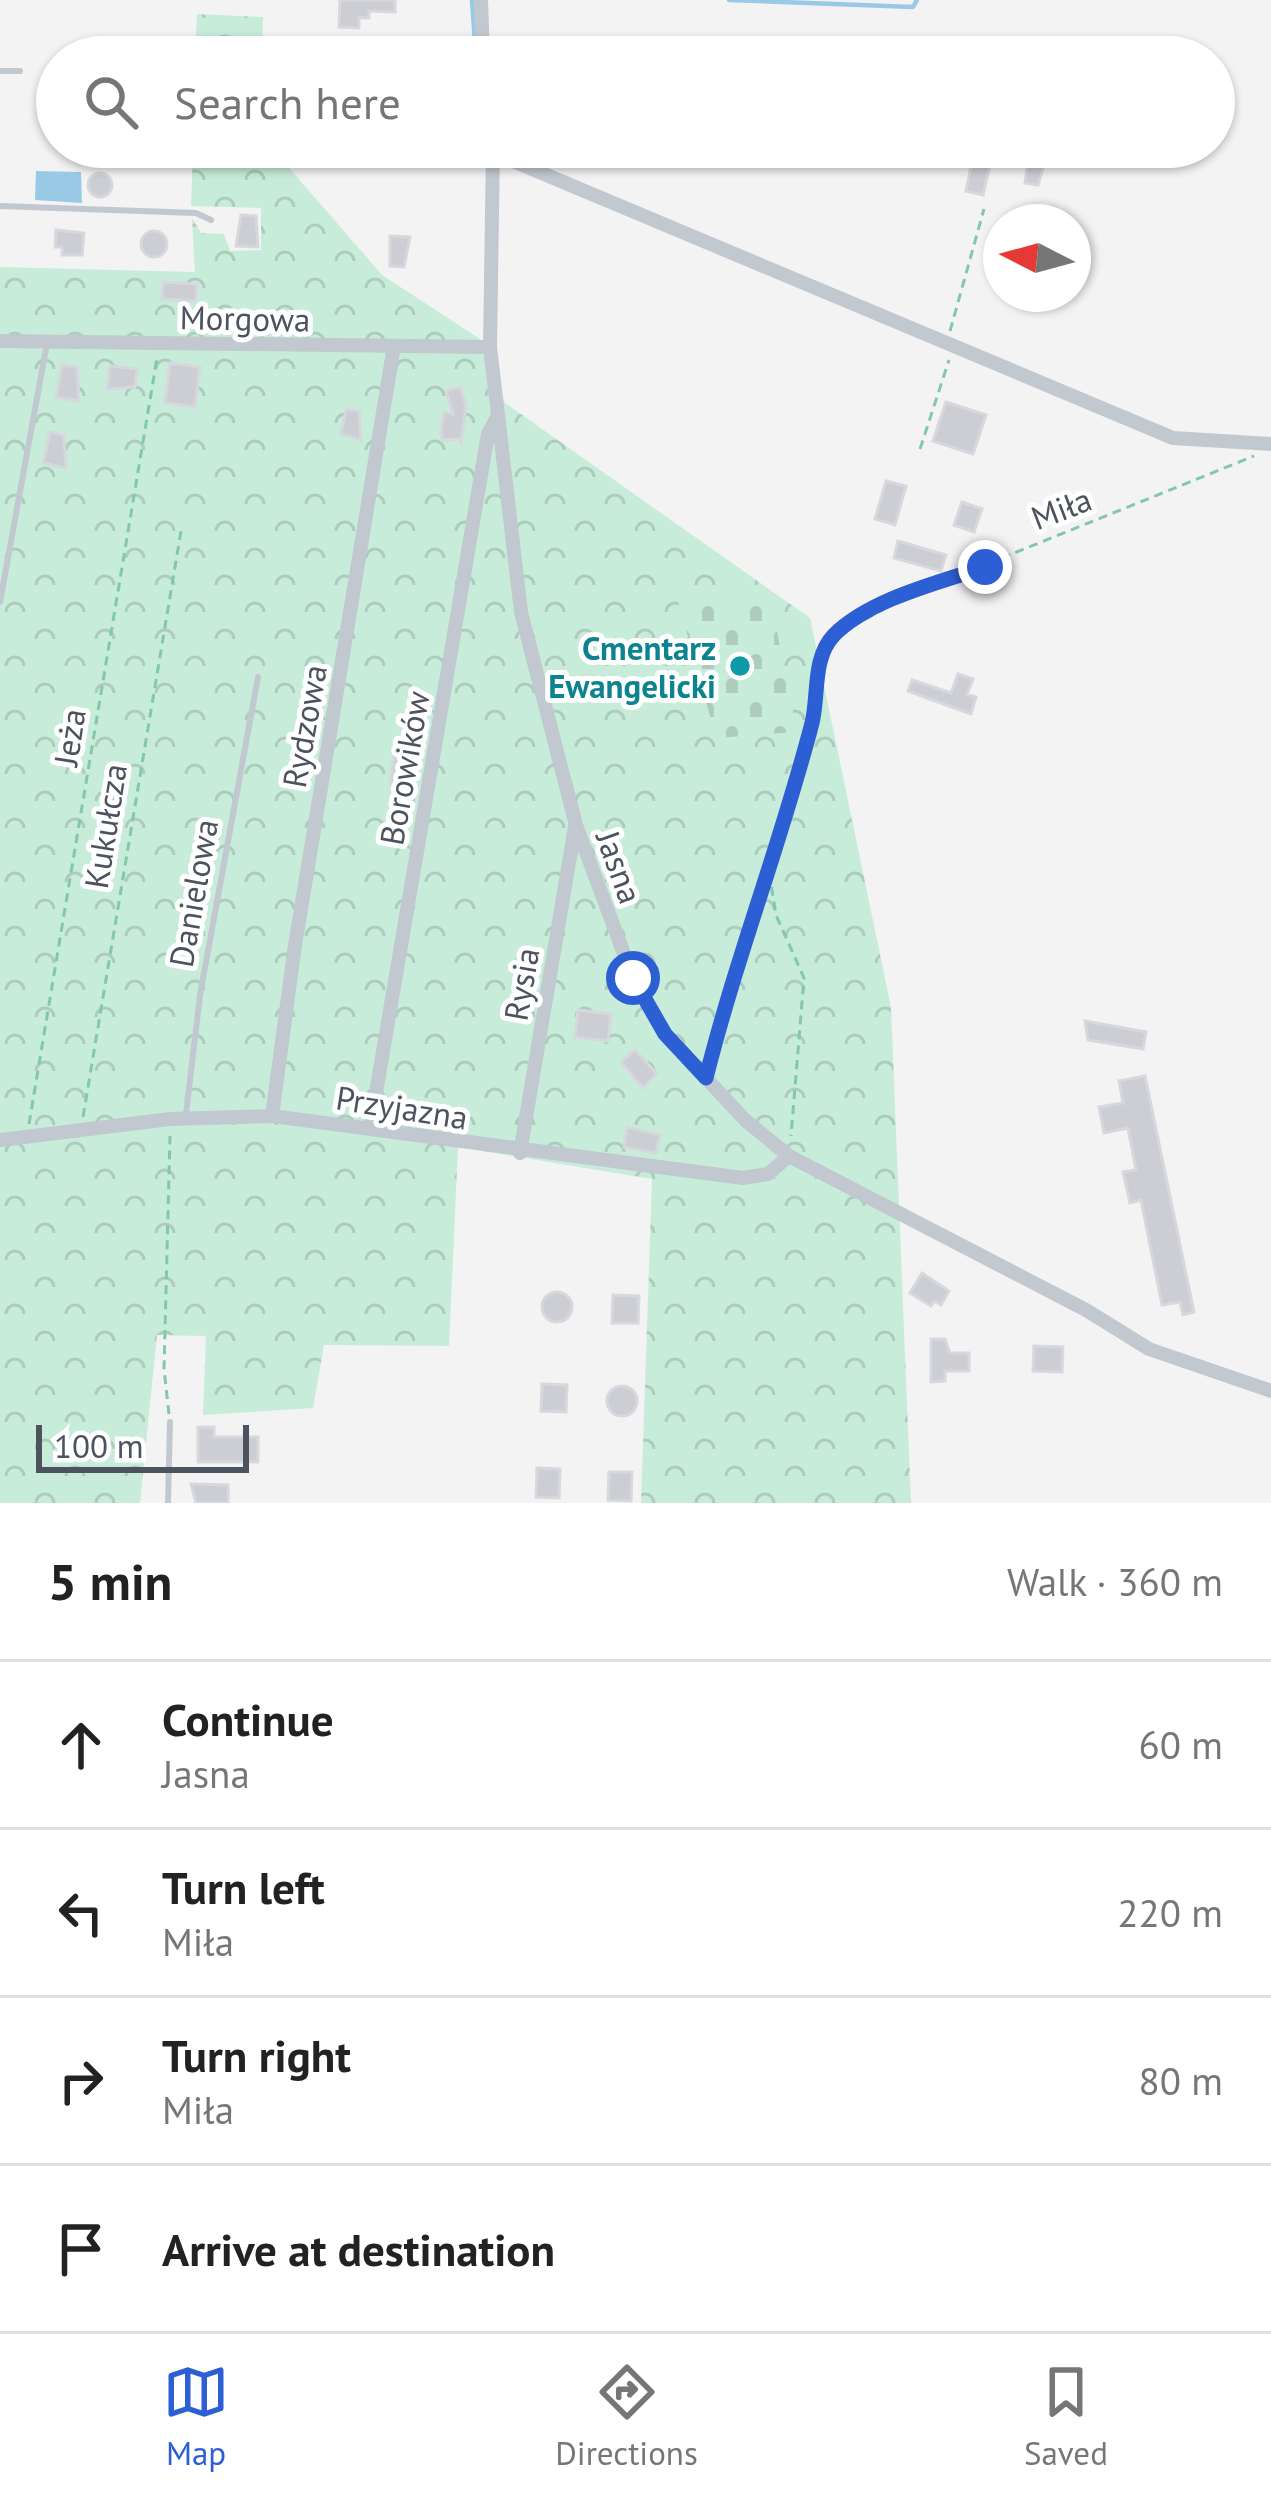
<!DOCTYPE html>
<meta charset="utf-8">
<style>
:root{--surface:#fff;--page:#f6f6f6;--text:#222;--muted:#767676;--line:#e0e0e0;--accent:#2d5fd4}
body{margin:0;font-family:"PT Sans",sans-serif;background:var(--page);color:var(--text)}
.compass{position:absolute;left:983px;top:204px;width:108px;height:108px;border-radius:50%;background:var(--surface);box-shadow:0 3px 9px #0004;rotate:276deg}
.scale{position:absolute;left:36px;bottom:30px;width:213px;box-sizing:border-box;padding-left:12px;border:6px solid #4c535e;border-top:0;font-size:33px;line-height:42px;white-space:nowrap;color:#4c535e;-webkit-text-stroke:9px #fff;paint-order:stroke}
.stop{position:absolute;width:36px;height:36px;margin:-27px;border:9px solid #2d5fd4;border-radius:50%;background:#fff}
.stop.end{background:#2d5fd4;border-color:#fff;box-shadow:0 3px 12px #0008}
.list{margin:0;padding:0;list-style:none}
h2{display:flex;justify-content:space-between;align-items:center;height:156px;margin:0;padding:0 48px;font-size:51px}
h2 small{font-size:39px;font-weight:400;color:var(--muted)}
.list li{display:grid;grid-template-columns:78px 1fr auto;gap:36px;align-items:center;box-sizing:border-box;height:168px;padding:0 48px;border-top:3px solid var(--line)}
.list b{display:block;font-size:45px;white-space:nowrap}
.list p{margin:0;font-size:39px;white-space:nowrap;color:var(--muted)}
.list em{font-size:39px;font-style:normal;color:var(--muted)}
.icon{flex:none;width:66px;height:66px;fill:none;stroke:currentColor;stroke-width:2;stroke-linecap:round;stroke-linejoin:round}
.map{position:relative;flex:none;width:1271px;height:1503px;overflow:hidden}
.search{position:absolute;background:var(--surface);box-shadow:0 3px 9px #0004;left:36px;right:36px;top:36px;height:132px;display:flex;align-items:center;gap:30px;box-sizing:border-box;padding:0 42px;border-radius:66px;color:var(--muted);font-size:45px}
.sheet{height:828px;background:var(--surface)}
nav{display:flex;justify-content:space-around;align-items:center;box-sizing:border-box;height:168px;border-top:3px solid var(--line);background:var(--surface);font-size:33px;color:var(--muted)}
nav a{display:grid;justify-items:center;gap:6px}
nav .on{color:var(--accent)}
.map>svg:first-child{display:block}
</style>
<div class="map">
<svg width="1271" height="1503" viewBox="0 0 1271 1503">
<defs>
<pattern id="forest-crowns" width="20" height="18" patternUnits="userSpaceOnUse" patternTransform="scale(3)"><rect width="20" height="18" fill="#c7ecda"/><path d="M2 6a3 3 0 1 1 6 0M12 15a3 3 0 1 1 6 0" fill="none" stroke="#adccbe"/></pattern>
<pattern id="cemetery-stones" width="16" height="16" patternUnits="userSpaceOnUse" patternTransform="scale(3)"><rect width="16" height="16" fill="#c7ecda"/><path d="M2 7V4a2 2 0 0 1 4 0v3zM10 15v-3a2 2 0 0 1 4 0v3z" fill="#adccbe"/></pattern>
</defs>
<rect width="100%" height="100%" fill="#f4f3f3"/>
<path fill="url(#forest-crowns)" d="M197 14 263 17 262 57H195Z
M193 147H271L382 275 480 339 505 403 810 618 891 1007 911 1503H641L652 1179 458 1147 449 1346 324 1345 313 1408 203 1415 206 1336 157 1335 140 1503H0V267L195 272 192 218 201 233 224 234 230 251 261 250V208L191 206Z"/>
<path fill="url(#cemetery-stones)" d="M770 597 797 732 716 738 678 601Z"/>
<path fill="#98cae5" d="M36 171 81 172 82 203 35 200Z"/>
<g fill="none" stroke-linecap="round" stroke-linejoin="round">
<path stroke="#98cae5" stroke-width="4.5" d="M472 0 476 57
M729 0 913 7 917 0
M272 147 487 153"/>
</g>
<path fill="#cdced4" stroke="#d7d8dd" stroke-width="3" d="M340 0H395V12L369 11V18H359V28L339 27Z
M975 147H994L983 195 966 191Z
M1030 147 1049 148 1038 185 1025 183Z
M88 185a12 12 0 1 1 24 0a12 12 0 1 1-24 0Z
M241 215 256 216 258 247 236 246Z
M56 230 84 233 82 255H62V247H55Z
M141 244a13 13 0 1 1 26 0a13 13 0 1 1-26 0Z
M390 236 410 237 404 267 390 266Z
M163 282 197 284 196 301 162 299Z
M170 363 200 367 195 407 165 403Z
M62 365 77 367 79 401 56 397Z
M110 366 137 369 135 387 107 389Z
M461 387 466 406 461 443 459 439 442 440 441 431 444 412 453 414 446 391Z
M946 402 986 415 973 454 933 441Z
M346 409 359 411 361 440 341 434Z
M50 432 64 435 66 468 43 463Z
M886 481 906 486 895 525 875 519Z
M962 502 982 509 974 532 954 525Z
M898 541 946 555 941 571 894 558Z
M958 674 973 679 967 694 976 697 971 714 908 691 912 680 951 693Z
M394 756 411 759 408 788 390 784Z
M578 1010 611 1014 608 1041 575 1037Z
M1085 1021 1146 1032 1143 1049 1088 1040Z
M635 1050 657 1074 643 1088 621 1062Z
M1145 1076 1194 1312 1183 1315 1180 1302 1162 1305 1141 1200 1130 1203 1123 1172 1136 1170 1128 1128 1104 1133 1099 1107 1123 1103 1119 1081Z
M627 1127 660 1135 656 1153 624 1147Z
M922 1273 949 1291 941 1305 934 1301 931 1306 910 1293Z
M542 1307a15 15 0 1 1 30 0a15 15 0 1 1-30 0Z
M613 1295 639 1296 638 1323H612Z
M931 1339H945L950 1353H969V1371H945V1381L931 1382Z
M1034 1346 1063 1347 1062 1372 1033 1371Z
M542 1384 567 1385 566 1412 541 1411Z
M607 1401a15 15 0 1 1 30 0a15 15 0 1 1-30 0Z
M198 1427H214V1437H258V1462H198Z
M537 1468 560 1469 559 1498 536 1497Z
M609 1472H632L631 1501 608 1500Z
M191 1484 228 1485V1503H196Z"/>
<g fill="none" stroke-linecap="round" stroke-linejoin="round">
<path stroke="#82c7ae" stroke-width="3" stroke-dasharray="9 6" stroke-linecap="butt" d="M950 331 984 209
M920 449 949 360
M769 872 776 915 804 978 791 1136
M710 1061 737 956 790 808 814 714 816 677 830 639 903 598 1254 456
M83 1117 181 531
M29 1124 157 358
M169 1414 164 1369 170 1136"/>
<path stroke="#c2c8cf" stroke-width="6" d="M0 71H20
M0 206 196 213 211 220
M0 602 47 343
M186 1114 200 995 258 677
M168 1503 170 1422"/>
<path stroke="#c2c8cf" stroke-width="14" d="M481 0 483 57
M493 147 490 347 521 612 576 825 633 978 665 1034 745 1120 789 1156 1086 1310 1149 1349 1271 1391
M494 153 1173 438 1271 444
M0 341 490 347
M272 1116 295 945 394 346
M370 1128 488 434 496 419
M0 1140 170 1119 272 1116 743 1178 768 1174 789 1156
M520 1153 575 827"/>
</g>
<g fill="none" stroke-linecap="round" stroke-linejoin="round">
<path stroke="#2d5fd4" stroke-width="15" d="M633 978 665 1034 706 1078C736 958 781 843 812 723 819 695 812 658 834 635 870 599 938 583 985 567"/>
</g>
<circle fill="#0f9aa8" stroke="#fff" stroke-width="4.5" cx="740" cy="666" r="12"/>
<g text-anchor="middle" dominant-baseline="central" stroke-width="10" stroke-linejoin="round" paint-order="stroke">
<g font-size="33" fill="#4c535e" stroke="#fff">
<text transform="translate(245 318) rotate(1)">Morgowa</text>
<text transform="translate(1061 508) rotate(-21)">Miła</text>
<text transform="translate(304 726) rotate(-80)">Rydzowa</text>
<text transform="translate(69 737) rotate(-81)">Jeża</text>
<text transform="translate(404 768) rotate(-80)">Borowików</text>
<text transform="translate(105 826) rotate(-81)">Kukułcza</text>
<text transform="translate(620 867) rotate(70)">Jasna</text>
<text transform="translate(193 893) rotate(-80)">Danielowa</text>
<text transform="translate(521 984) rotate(-80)">Rysia</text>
<text transform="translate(402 1107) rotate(9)">Przyjazna</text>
</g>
<g font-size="33" font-weight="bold" fill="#0d838f" stroke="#fff" text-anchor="end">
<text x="716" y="647">Cmentarz<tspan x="716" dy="38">Ewangelicki</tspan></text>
</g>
</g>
</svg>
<svg class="compass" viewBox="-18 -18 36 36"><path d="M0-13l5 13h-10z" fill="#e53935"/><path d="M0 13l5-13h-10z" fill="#767676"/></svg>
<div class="scale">100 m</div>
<div class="stop" style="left:633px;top:978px"></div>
<div class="stop end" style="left:985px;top:567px"></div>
<div class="search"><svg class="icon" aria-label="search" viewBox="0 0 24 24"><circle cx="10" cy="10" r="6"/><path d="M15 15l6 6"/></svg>Search here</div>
</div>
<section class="sheet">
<h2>5 min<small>Walk · 360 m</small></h2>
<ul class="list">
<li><svg class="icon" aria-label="ahead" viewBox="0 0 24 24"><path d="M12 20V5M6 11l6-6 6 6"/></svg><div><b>Continue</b><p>Jasna</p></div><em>60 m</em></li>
<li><svg class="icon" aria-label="left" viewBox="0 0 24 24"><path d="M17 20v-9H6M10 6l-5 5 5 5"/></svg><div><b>Turn left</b><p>Miła</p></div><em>220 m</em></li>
<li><svg class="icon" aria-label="right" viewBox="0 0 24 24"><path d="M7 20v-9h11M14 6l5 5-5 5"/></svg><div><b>Turn right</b><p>Miła</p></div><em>80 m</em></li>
<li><svg class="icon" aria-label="arrive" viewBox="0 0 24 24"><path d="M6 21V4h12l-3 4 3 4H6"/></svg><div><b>Arrive at destination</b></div></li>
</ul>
</section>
<nav>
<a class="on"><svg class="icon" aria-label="map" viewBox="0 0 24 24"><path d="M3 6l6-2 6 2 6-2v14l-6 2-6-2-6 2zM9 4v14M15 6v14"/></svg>Map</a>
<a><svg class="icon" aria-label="directions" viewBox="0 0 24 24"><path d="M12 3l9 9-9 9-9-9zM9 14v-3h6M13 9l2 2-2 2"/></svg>Directions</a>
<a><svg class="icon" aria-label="saved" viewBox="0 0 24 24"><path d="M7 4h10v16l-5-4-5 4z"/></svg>Saved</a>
</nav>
